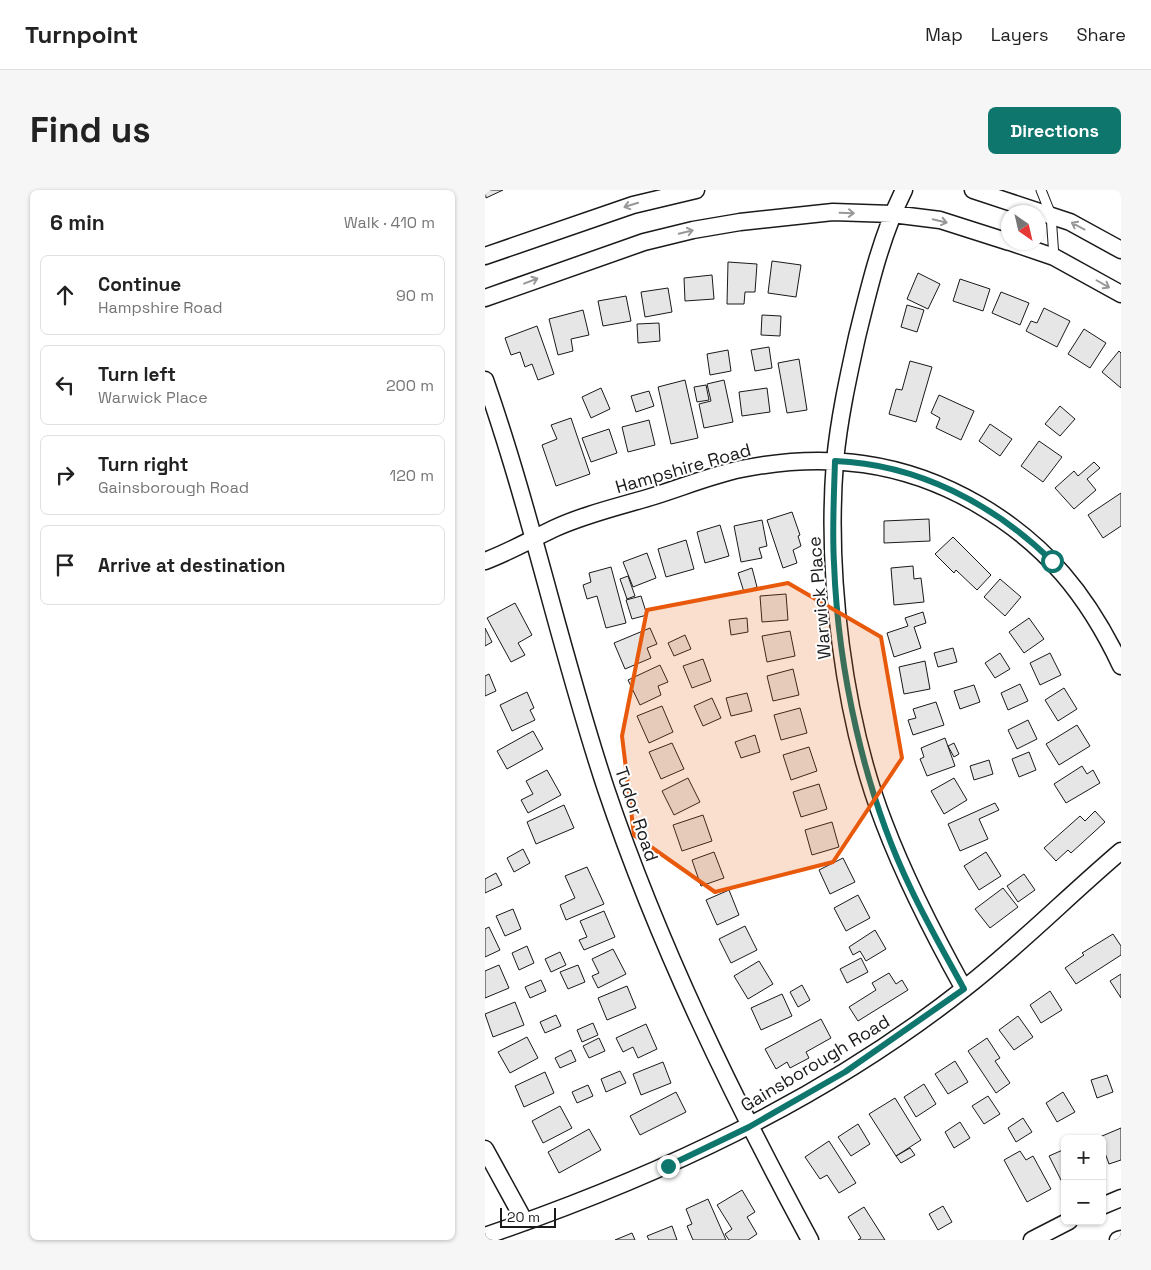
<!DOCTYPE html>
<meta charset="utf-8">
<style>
:root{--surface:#fff;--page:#f6f6f6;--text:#222;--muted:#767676;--line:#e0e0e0;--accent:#0f766e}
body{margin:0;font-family:"Space Grotesk",sans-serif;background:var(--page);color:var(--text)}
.controls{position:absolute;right:15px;bottom:15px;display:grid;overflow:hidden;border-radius:8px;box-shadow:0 1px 4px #0004}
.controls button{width:45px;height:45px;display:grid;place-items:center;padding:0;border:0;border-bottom:1px solid var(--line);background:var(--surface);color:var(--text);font:25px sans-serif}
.compass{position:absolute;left:516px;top:15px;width:45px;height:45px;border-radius:50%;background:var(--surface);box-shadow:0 1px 4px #0004;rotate:146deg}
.scale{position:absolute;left:15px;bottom:12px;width:56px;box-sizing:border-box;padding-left:5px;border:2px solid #1a1a1a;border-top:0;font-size:14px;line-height:18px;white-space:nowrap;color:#1a1a1a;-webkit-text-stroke:4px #fff;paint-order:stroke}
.stop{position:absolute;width:15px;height:15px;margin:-11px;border:4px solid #0f766e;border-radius:50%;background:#fff}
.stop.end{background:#0f766e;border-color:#fff;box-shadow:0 1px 5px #0008}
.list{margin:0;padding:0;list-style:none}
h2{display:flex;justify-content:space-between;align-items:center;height:65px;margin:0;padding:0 20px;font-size:21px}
h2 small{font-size:16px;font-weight:400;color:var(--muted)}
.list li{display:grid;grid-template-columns:32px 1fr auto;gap:15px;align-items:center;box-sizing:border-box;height:80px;margin:0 10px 10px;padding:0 10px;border:1px solid var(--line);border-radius:8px}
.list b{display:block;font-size:19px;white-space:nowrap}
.list p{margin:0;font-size:16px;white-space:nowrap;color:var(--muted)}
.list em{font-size:16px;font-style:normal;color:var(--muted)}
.icon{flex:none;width:28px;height:28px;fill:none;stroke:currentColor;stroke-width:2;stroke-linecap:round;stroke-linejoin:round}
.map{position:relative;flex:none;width:636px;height:1050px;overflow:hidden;border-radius:8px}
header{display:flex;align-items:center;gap:30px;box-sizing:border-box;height:70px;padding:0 25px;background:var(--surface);border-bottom:1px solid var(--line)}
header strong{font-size:24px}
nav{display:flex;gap:28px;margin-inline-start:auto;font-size:18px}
.intro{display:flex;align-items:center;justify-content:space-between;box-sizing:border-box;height:120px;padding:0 30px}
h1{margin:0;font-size:35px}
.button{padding:12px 22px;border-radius:8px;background:var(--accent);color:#fff;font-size:18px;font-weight:700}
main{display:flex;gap:30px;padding:0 30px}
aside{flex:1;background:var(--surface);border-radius:8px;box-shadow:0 1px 4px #0004}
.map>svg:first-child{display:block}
</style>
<header>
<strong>Turnpoint</strong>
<nav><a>Map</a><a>Layers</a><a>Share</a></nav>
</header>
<div class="intro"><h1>Find us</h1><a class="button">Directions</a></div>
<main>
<aside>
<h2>6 min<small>Walk · 410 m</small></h2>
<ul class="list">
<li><svg class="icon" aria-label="ahead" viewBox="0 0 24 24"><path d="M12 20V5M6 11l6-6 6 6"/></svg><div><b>Continue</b><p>Hampshire Road</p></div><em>90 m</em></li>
<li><svg class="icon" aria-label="left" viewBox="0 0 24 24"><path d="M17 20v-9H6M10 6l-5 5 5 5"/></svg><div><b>Turn left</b><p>Warwick Place</p></div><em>200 m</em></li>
<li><svg class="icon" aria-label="right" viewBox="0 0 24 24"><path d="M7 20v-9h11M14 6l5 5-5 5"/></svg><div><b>Turn right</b><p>Gainsborough Road</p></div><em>120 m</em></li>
<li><svg class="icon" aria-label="arrive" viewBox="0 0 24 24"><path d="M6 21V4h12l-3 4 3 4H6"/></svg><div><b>Arrive at destination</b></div></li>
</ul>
</aside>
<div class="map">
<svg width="636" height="1050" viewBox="0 0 636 1050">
<rect width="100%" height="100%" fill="#fff"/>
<path fill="#e6e6e6" stroke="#1a1a1a" d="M0 0H18L1 8Z
M287 71 316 75 311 107 283 103Z
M243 72 272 74 270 102H260L259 114H242Z
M433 83 455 94 443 119 422 109Z
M227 85 229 109 200 111 199 88Z
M475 89 505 99 498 121 468 111Z
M183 98 187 122 160 127 156 102Z
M516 102 544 113 535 135 507 123Z
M141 106 146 131 118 136 113 111Z
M422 115 439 120 432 142 416 137Z
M559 118 585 131 572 157 541 141 546 131 552 133Z
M98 120 104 145 86 149 88 161 73 165 64 129Z
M277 125 296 126 295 146 276 145Z
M174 133 175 151 153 153 152 134Z
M52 136 69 184 53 190 47 174 40 177 35 162 26 165 20 148Z
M599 139 621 153 605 178 583 164Z
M284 157 287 178 270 181 266 160Z
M243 160 246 181 225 185 222 164Z
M634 161 636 163V198L617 182Z
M314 169 322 220 302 223 293 173Z
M425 171 447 177 431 232 404 224 411 199 417 200Z
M200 190 213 248 186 254 173 197Z
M239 190 248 232 219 238 214 214 226 211 222 194Z
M221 195 224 210 212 212 209 197Z
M116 198 125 219 106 228 97 207Z
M282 198 285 222 257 226 254 202Z
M164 201 169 216 151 222 146 206Z
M454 205 489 221 476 250 451 238 455 228 446 223Z
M575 216 590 229 575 246 560 234Z
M86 228 105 284 71 296 57 255 72 249 66 235Z
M164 230 170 255 143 262 137 237Z
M505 234 527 249 515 266 494 251Z
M124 239 132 263 106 272 97 248Z
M554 251 577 267 558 292 536 276Z
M609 272 615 278 602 289 611 300 589 319 570 298 589 281 593 286Z
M636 303V336L618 348 603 325Z
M307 322 315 345 313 346 316 356 308 360 312 373 298 378 282 330Z
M444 329 445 351 399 353V331Z
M277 330 282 356 274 358 277 368 256 372 249 336Z
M235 335 244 366 220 373 212 342Z
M468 347 506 385 492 400 471 380 469 383 450 364Z
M201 350 209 379 181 387 173 359Z
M162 363 171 388 148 397 138 372Z
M428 376 429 389 436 388 439 412 409 415 406 378Z
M126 377 141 433 121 438 112 406 102 409 98 395 106 392 104 383Z
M267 378 272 397 259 402 253 383Z
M143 386 150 406 142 409 135 389Z
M515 389 536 407 520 426 499 407Z
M301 404 303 430 277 432 275 406Z
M156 406 162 425 147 429 141 410Z
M30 413 47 445 33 453 40 465 26 472 2 428Z
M438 422 441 433 429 437 436 458 409 467 402 443 423 436 420 428Z
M262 428 263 442 246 445 244 430Z
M544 428 559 449 539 463 524 442Z
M0 438 7 452 0 456Z
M165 438 172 454 162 458 166 468 140 479 129 453Z
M305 441 310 466 282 472 277 446Z
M200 445 206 459 189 466 183 453Z
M468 458 472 472 453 477 449 463Z
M515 463 525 479 510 488 500 473Z
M565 463 576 485 555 495 545 473Z
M218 469 226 491 207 498 198 476Z
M440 471 445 499 419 504 414 477Z
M175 475 183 492 173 496 176 505 155 515 143 490Z
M308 479 314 505 288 511 282 486Z
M4 484 11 501 0 506V486Z
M535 494 543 511 523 520 516 503Z
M489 495 495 512 475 519 469 501Z
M579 498 592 519 573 531 560 510Z
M42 502 49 518 45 520 50 530 27 541 15 515Z
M262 503 267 521 246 526 241 508Z
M227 508 236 528 218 536 209 516Z
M451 512 459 535 428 545 423 530 431 528 428 519Z
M177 516 188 542 164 553 152 526Z
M315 518 322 543 296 550 289 525Z
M543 530 552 549 532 559 523 540Z
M592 535 605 556 574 575 561 554Z
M48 541 58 559 22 579 12 561Z
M270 545 275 562 256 568 250 552Z
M460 548 470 576 442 586 435 569 439 567 436 558Z
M187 553 199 579 176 589 164 562Z
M469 553 474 564 469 567 463 556Z
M324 557 332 581 306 590 298 565Z
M544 562 551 580 534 587 527 569Z
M504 570 508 584 489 590 485 576Z
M597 576 602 584 608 580 615 593 581 613 569 594Z
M62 580 76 605 43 623 36 610 48 604 41 591Z
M203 588 215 612 189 625 177 601Z
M469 588 482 610 459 624 446 601Z
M334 594 342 619 316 627 308 602Z
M510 613 514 620 494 629 503 649 475 661 463 634Z
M79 615 89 638 51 654 42 632Z
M610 621 620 632 586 663 583 660 571 671 559 658 595 626 600 631Z
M218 625 227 651 197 661 188 635Z
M347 632 354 657 327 665 320 640Z
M38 659 45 673 29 682 22 668Z
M229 662 239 688 216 696 207 670Z
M501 662 516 686 494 700 479 676Z
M358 668 370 692 345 704 334 680Z
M102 677 119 714 81 730 75 715 90 708 80 686Z
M11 683 17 695 0 703V689Z
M539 684 550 700 533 712 522 696Z
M518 698 533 717 505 738 490 719Z
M244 700 254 725 232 735 221 710Z
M373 705 385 728 361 741 349 718Z
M28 719 36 739 20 746 11 726Z
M119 721 130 747 99 760 94 750 102 747 95 731Z
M260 736 272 760 246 773 234 749Z
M4 737 15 760 0 767V739Z
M390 740 401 759 381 771 375 761 368 765 364 757Z
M628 744 636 756V765L591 794 580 778 599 765 597 763Z
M42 756 49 773 34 780 27 763Z
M128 759 141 784 113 798 107 786 114 783 107 769Z
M75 762 81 775 66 782 60 769Z
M376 768 383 782 362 793 355 779Z
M274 771 288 794 263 809 249 786Z
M14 775 24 798 0 808V781Z
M93 775 100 792 83 799 75 782Z
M404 783 411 794 417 790 423 800 373 831 364 817 391 800 387 793Z
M636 784V808L625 791Z
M56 790 61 801 45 808 40 797Z
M317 795 325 810 313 817 305 802Z
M142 796 151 818 122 830 113 808Z
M565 801 577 820 556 833 545 815Z
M297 804 307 826 276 840 266 818Z
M30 812 39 835 8 847 0 824Z
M71 825 76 836 60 843 55 832Z
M533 826 548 847 529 860 514 840Z
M336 829 346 848 321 862 324 868 305 878 302 872 291 879 280 859Z
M108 833 113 845 97 852 92 840Z
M161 834 172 859 153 868 148 857 138 862 131 848Z
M42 847 53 868 25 883 13 862Z
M114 848 120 861 104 868 98 856Z
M502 848 515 868 510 871 525 893 511 903 483 861Z
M86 860 91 871 75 878 70 868Z
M470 871 483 892 463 904 450 884Z
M178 872 186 893 156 905 148 884Z
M135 881 141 893 121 902 116 889Z
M60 882 69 903 39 917 30 896Z
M622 885 628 902 612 908 606 890Z
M439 894 451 914 431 927 419 907Z
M103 895 108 906 92 913 87 902Z
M191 902 201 922 155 945 145 926Z
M578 902 590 922 572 932 561 913Z
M503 906 515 924 499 934 487 916Z
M410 908 436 950 411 966 384 924Z
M75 916 87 938 58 953 47 931Z
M538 928 547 942 531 952 523 938Z
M475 932 485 948 469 958 460 942Z
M373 934 385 954 366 966 353 947Z
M636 938V970L624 974 620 963 617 964V949H610Z
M104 939 116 960 74 983 63 962Z
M344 951 371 993 354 1003 342 985 335 989 320 967Z
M425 958 430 965 416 973 411 966Z
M580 959V993L578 994 564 966Z
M535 961 541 970 548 966 566 999 542 1012 519 970Z
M257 1000 270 1022 262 1027 272 1044 263 1050H244L240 1044 247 1039 232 1015Z
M223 1009 241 1050H208L202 1036 207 1034 201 1019Z
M458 1016 467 1032 453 1040 444 1024Z
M379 1017 400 1050H373L376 1048 363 1027Z
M187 1036 192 1050H164L162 1046Z
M147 1043 150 1050H130Z"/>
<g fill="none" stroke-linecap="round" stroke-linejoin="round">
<defs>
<path id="service" d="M556 0 566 25 569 67"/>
<path id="minor" d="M419 0C396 46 384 98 372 147 363 188 354 229 350 271 341 384 358 527 399 633 421 691 449 745 479 799
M488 0 585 32 636 60
M525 52 569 67 636 104
M0 66 148 15 211 0
M0 108 159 52 208 40 255 32 348 22 407 24 455 30 524 52
M0 190C47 324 76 464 121 599 174 756 246 904 325 1050
M0 371C24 362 45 350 68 339 100 324 136 316 169 306 198 297 227 285 256 279 341 262 419 271 494 315 561 354 603 406 636 476
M0 959 40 1032
M617 1016 636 1008
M0 1046C172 987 337 911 480 798 535 755 583 706 636 661
M547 1050 584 1031
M633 1050 636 1049"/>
</defs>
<use href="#service" stroke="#1a1a1a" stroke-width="11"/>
<use href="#minor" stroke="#1a1a1a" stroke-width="19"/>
<use href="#service" stroke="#fff" stroke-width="9"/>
<use href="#minor" stroke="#fff" stroke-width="16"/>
</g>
<defs><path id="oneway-shaft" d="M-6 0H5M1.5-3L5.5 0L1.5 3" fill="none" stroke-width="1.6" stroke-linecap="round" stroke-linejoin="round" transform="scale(1.25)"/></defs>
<g stroke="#989898">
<use href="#oneway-shaft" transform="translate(146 15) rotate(163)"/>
<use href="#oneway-shaft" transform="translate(362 23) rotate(2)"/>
<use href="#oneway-shaft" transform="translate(455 31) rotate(13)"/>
<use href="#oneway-shaft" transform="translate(593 36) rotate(-152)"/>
<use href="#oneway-shaft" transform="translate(201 42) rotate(-14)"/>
<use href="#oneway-shaft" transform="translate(46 91) rotate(-21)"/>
<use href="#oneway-shaft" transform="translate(618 94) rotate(30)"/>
</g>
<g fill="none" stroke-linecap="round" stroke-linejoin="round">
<path stroke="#0f766e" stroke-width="6" d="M183 976 264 937 360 882 479 799C461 766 442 733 426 699 379 602 353 480 349 373 347 339 349 305 350 271 432 274 509 314 567 371"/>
</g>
<path fill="#e8590c" fill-opacity="0.2" stroke="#e8590c" stroke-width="4" stroke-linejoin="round" d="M303 393 396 447 417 568 348 672 230 702 149 645 137 546 162 420Z"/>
<g text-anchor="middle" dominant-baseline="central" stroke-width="4" stroke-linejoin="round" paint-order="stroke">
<g font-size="18" fill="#1a1a1a" stroke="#fff">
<text transform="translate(198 278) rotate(-16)">Hampshire Road</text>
<text transform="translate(334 408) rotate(-95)">Warwick Place</text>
<text transform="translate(152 624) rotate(71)">Tudor Road</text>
<text transform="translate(330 873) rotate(-31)">Gainsborough Road</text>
</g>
</g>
</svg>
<div class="controls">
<button>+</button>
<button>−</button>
</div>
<svg class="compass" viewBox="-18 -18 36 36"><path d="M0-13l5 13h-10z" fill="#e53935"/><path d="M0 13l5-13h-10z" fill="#767676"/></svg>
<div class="scale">20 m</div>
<div class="stop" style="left:567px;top:371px"></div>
<div class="stop end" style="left:183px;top:976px"></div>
</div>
</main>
